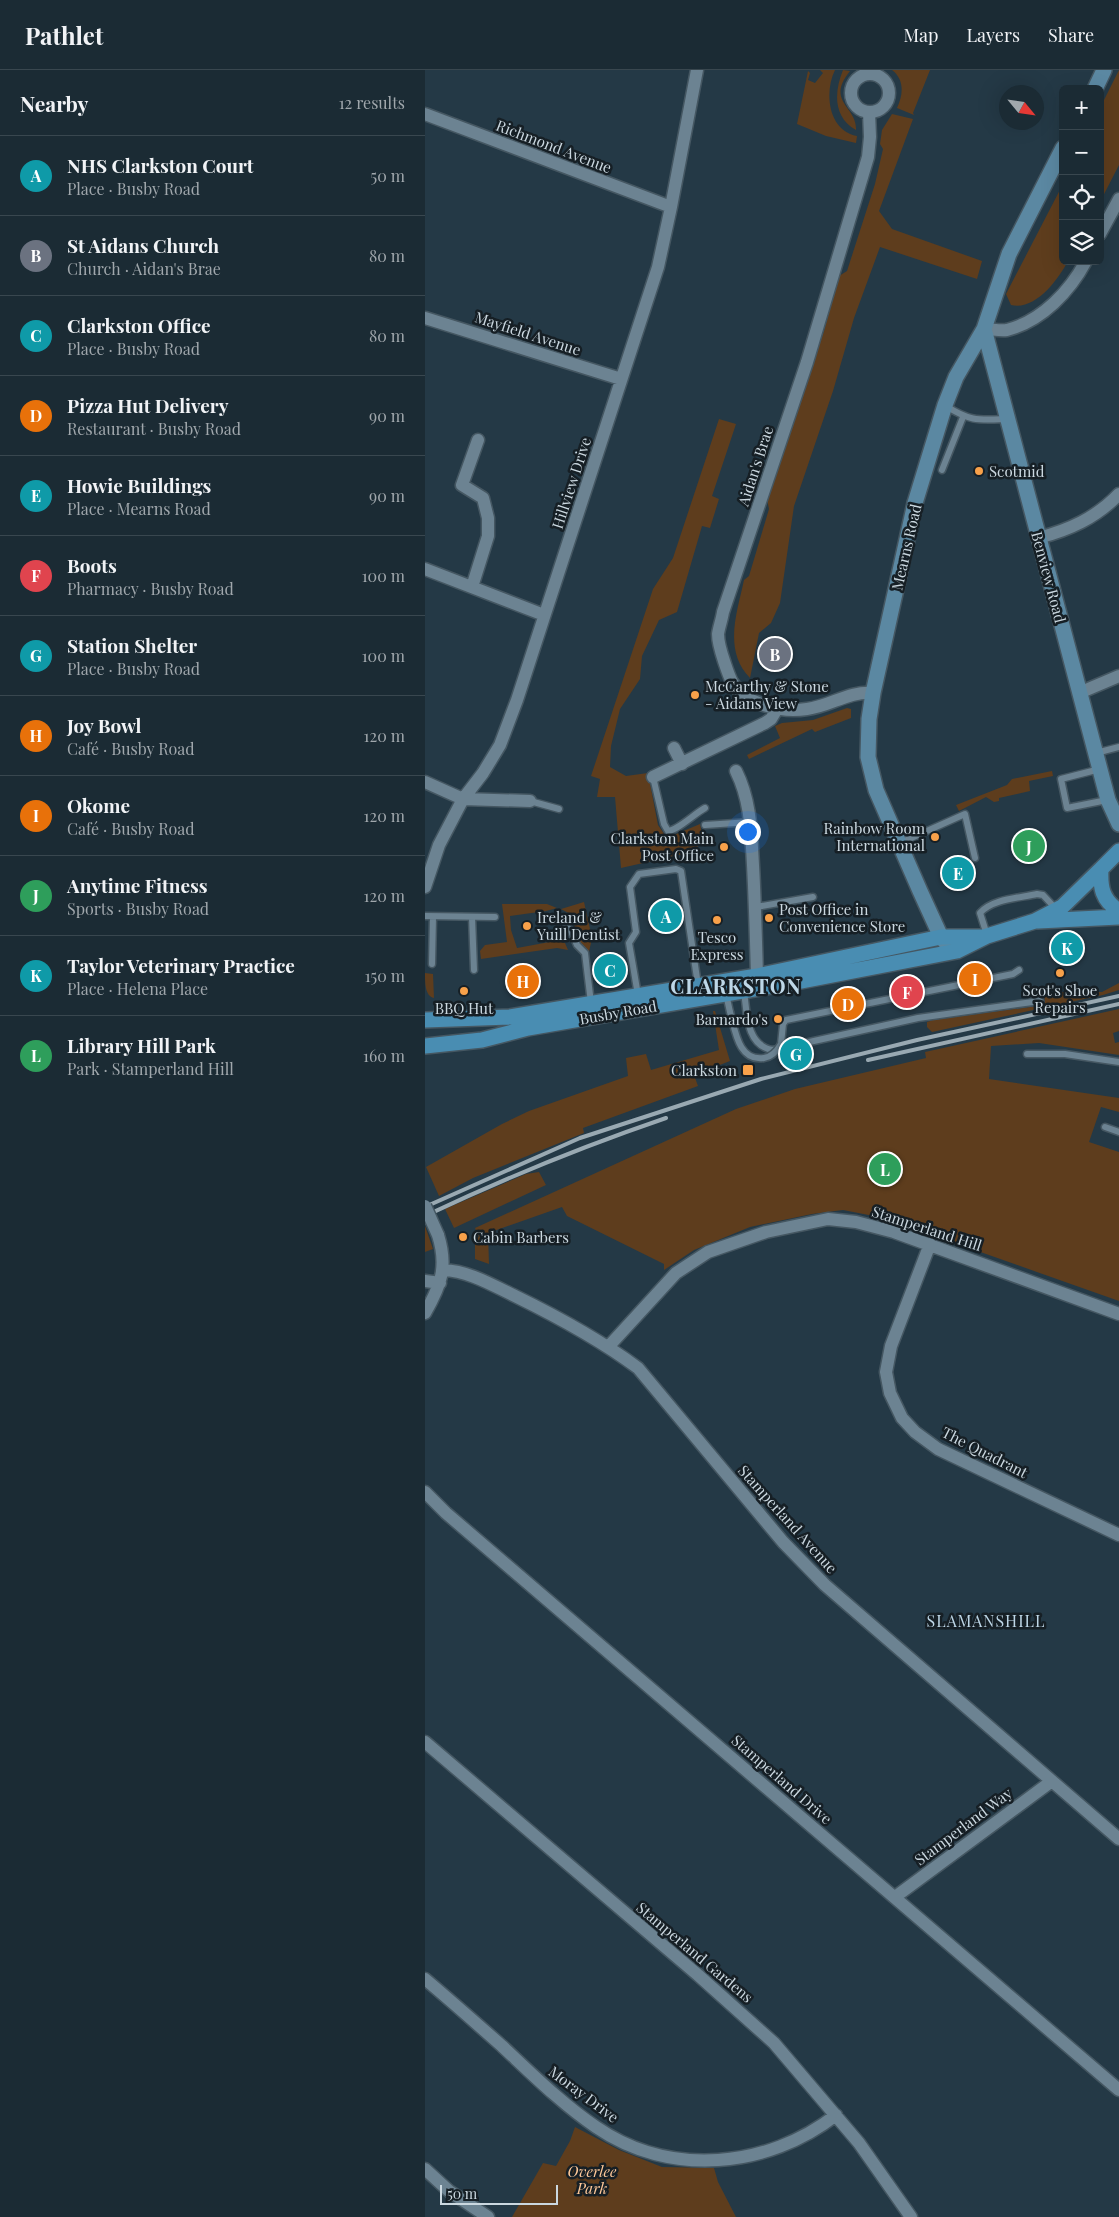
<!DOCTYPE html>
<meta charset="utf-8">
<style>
:root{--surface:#1b2b34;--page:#24333c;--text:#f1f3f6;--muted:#a0a7ac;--line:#39474f;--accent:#8c9099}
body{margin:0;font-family:"Playfair Display",serif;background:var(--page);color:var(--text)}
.controls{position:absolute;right:15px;top:15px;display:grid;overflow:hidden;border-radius:8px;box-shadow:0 5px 20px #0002}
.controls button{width:45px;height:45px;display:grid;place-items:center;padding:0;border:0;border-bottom:1px solid var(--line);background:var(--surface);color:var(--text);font:25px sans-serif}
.compass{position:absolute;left:574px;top:15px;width:45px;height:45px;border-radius:50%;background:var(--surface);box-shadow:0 5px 20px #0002;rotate:119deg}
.scale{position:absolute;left:15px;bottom:12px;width:118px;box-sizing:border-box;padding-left:5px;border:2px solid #cbd8e0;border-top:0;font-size:14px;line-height:18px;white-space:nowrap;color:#cbd8e0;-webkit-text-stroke:4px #161f25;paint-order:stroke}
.you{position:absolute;left:322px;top:761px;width:18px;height:18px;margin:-12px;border:4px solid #fff;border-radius:50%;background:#1a73e8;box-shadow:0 0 0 8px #1a73e833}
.badge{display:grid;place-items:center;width:32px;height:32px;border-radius:50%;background:var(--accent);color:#fff;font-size:16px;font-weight:700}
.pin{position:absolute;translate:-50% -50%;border:2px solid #fff;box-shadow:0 1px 5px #0006}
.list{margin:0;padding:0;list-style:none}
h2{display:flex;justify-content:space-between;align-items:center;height:65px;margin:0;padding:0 20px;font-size:21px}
h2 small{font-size:16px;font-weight:400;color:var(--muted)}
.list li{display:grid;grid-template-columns:32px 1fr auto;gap:15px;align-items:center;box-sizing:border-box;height:80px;padding:0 20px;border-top:1px solid var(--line)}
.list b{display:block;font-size:19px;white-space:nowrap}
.list p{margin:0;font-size:16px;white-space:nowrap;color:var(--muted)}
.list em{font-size:16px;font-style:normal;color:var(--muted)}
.icon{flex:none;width:28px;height:28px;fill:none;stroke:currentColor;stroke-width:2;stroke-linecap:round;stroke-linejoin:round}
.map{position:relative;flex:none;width:694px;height:2147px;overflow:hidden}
header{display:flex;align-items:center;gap:30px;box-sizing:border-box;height:70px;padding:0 25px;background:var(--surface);border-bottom:1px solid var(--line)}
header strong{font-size:24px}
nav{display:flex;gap:28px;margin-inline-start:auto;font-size:18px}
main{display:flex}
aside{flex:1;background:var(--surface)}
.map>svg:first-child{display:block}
</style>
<header>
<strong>Pathlet</strong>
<nav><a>Map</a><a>Layers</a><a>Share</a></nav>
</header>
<main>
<aside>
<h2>Nearby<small>12 results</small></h2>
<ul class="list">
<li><span class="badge" style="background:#0f9aa8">A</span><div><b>NHS Clarkston Court</b><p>Place · Busby Road</p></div><em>50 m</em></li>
<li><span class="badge" style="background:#6b7280">B</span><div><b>St Aidans Church</b><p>Church · Aidan's Brae</p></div><em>80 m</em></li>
<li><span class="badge" style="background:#0f9aa8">C</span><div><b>Clarkston Office</b><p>Place · Busby Road</p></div><em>80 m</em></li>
<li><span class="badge" style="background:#e8710a">D</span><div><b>Pizza Hut Delivery</b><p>Restaurant · Busby Road</p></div><em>90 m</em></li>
<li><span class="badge" style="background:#0f9aa8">E</span><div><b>Howie Buildings</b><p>Place · Mearns Road</p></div><em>90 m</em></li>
<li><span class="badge" style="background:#e0444e">F</span><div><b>Boots</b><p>Pharmacy · Busby Road</p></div><em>100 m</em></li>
<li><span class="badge" style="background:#0f9aa8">G</span><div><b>Station Shelter</b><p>Place · Busby Road</p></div><em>100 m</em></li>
<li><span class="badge" style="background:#e8710a">H</span><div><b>Joy Bowl</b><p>Café · Busby Road</p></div><em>120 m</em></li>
<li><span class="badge" style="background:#e8710a">I</span><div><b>Okome</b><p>Café · Busby Road</p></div><em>120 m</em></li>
<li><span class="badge" style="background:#2e9e5b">J</span><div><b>Anytime Fitness</b><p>Sports · Busby Road</p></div><em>120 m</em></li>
<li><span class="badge" style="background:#0f9aa8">K</span><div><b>Taylor Veterinary Practice</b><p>Place · Helena Place</p></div><em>150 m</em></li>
<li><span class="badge" style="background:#2e9e5b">L</span><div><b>Library Hill Park</b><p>Park · Stamperland Hill</p></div><em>160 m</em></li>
</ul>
</aside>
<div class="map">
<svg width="694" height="2147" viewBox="0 0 694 2147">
<rect width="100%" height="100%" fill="#243946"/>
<path fill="#5e3d1d" d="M395 0H410C399 22 403 61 432 66L431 73 401 66 372 54 383 1 385 3 383 10 390 13 398 3Z
M418 0 425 1C400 32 432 36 431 60 408 47 409 22 418 0Z
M467 0H505L488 43 489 45 472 38C478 25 480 10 467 0Z
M694 0V95L675 132V38Z
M467 44 488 49 454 141 467 159 557 191 552 209 455 177 429 248 408 321 369 436 355 533 346 553 334 563 325 608C298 580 312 543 319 510L324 506 344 439 342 429 399 261 414 206 422 201 450 114 458 79 455 74 457 60Z
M638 114V191H643C633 210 610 241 586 235L581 224Z
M294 349 311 354 287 426 294 429 285 458 277 456 252 542 234 550 217 586 215 609 195 639 186 676 185 697 201 706 223 703 233 755 242 768 275 754 277 764 272 765 273 780 258 781V784L196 798 190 727H172L175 709 166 706 228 519 248 488Z
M422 638 426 639V648L390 662 387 659 324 689 322 685 355 668 350 656 357 653 388 650Z
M627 701 628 706 604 711 605 721 574 728V731L569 732 561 727 534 741 531 735 582 715 587 709Z
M159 832 167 868 164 882 153 870 147 845 136 839Z
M77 834H122L132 838 121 841 85 846 86 860 92 878 130 871 140 873 143 880 132 878 56 889 55 881 60 875 82 872Z
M0 903 8 904 9 928C0 926 0 913 0 903Z
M694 913V920L678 925 507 962 502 957V952L508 950 620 935 619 922H677Z
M694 939V961L688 963 690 973 694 972V985L614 973 566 976 564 1009 694 1028V1042L676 1037 664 1072 694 1082V1231L459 1148 418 1140 387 1144 325 1157 269 1180 239 1200V1194L142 1146 137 1137 63 1163 64 1194 50 1189V1168L54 1167 50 1158 311 1039 370 1019 501 988 500 982Z
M288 941H290L305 991 269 1005 273 1016 158 1058 159 1063 48 1108 14 1126 1 1097 77 1054 104 1041 203 1006 201 988 221 984 226 1000 294 980Z
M114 1102 121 1115 29 1158 20 1139 101 1104Z
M0 1156 8 1179 0 1182Z
M150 2057 194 2080 237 2097 289 2098 293 2112 311 2147H87L118 2093 131 2096 145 2071Z"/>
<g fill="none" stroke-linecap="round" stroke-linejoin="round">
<defs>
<path id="lane" d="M442 4 444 0
M521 336C546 352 554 350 582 349
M517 400 538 347
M671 683 694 677
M675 699 636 709 642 738 682 730
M228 707 239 754 243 761C253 760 269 744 280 738
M105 731 134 739
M280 755 325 752
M475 773 540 744 550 788
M331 837 388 827
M0 846 70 847
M47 847 49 900
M134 847 146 861 152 875 160 883 166 933
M562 865 555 843C567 829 594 828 612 824L618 825 632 840
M7 894 8 847
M319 921C322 943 321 976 348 980L493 948 615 931
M301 924 305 942
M213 925 204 873 211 862 205 817 214 804 251 799 256 801 273 915
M356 974 358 954 361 950 588 904 594 900
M602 984H640L694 992
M680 1057 694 1062"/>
<path id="street" d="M426 23a19 19 0 1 1 38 0a19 19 0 1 1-38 0Z
M444 42 445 67 443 87 382 292 298 542C297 549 294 557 293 564 293 574 297 585 300 594 302 600 304 606 307 612 321 635 357 643 382 639 406 636 423 621 448 623
M0 44 246 137
M675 164 694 129
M0 248 196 309
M559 259C566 259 575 261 582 260 617 251 645 221 661 191
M613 468C644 460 671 448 694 424
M0 499 119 545
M47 517 63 466V448L58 428 37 415 53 370
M654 623 694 606
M249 678 257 694
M311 701C326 731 326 762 328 795 330 832 331 869 332 906
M228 707 340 653 346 649 352 639
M0 712 38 729 105 731
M0 817 14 775 38 729 58 703 75 675 92 630 233 197 246 137 272 0
M505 1174 466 1276 461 1302 465 1323 477 1348 490 1362 513 1379 694 1465
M18 1200C44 1201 67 1215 90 1226 133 1247 174 1269 213 1298L358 1472 400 1515 694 1769
M0 1211 15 1213
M0 1243C16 1215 23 1197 13 1165
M184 1276 251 1203 283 1182 341 1162 403 1149 431 1152 469 1162 694 1244
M0 1422 21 1443 694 2020
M0 1672 273 1905 349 1973 434 2073 486 2147
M470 1827 627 1711
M0 1909C26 1931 51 1953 77 1976 107 2004 137 2034 171 2057 245 2108 343 2098 411 2045
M0 2099 24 2121 63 2147"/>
<path id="secondary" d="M670 19 679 0
M559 259 683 730 694 754
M524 876 516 867 495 821 451 720 443 687 444 649 448 623 490 433 520 335 531 307 559 259 584 184 638 78"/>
<path id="primary" d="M694 781 676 799C675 817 677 830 694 841
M613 851 694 847
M0 950 85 947 332 906 516 867H558
M0 976 57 970 103 958 376 911 532 881 562 866 610 851 637 837 676 799"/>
</defs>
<use href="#lane" stroke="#455762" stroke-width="9"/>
<use href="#street" stroke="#455762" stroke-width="15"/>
<use href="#secondary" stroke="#455762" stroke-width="18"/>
<use href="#primary" stroke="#455762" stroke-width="18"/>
<use href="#lane" stroke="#6c8392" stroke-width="6"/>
<use href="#street" stroke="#6c8392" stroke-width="12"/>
<use href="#secondary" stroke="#5b88a2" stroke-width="15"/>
<use href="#primary" stroke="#498db2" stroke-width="15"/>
<path stroke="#99a9b2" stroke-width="4" d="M443 990 694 934
M0 1137 155 1068 336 1009 492 970 694 926
M0 1146C78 1109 159 1076 241 1048"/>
<defs>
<path id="lane-bridge" d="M305 942C310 959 313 992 339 988 347 987 352 981 356 974"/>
<path id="street-bridge" d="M0 1136 13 1165"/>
</defs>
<use href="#lane-bridge" stroke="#455762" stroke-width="9" stroke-linecap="butt"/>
<use href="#street-bridge" stroke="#455762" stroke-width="15" stroke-linecap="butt"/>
<use href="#lane-bridge" stroke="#6c8392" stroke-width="6"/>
<use href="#street-bridge" stroke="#6c8392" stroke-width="12"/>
</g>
<g fill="#f8a14a" stroke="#161f25" stroke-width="2">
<circle cx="554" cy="401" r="5"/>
<circle cx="270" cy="625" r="5"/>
<circle cx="510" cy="767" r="5"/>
<circle cx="299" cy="777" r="5"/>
<circle cx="344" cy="848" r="5"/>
<circle cx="292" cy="850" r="5"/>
<circle cx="102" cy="856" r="5"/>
<circle cx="635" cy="903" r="5"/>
<circle cx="39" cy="921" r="5"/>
<circle cx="353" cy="949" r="5"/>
<rect x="317" y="994" width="12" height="12" rx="2.5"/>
<circle cx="38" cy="1167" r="5"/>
</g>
<g text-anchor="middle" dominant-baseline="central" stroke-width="5" stroke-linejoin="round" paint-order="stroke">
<g font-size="15" fill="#cbd8e0" stroke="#161f25">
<text transform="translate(129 76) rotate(21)">Richmond Avenue</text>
<text transform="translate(103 263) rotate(18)">Mayfield Avenue</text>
<text transform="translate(330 396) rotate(-72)">Aidan's Brae</text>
<text transform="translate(146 413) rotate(-72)">Hillview Drive</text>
<text transform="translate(481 477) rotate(-77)">Mearns Road</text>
<text transform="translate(624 507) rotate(75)">Benview Road</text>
<text transform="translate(193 942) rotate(-10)">Busby Road</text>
<text transform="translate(502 1158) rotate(18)">Stamperland Hill</text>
<text transform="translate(560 1382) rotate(27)">The Quadrant</text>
<text transform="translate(363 1449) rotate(48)">Stamperland Avenue</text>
<text transform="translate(357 1709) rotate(41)">Stamperland Drive</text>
<text transform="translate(538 1756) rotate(-37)">Stamperland Way</text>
<text transform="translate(270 1882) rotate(40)">Stamperland Gardens</text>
<text transform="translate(159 2024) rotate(37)">Moray Drive</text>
</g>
<g font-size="15" fill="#cbd8e0" stroke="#161f25" text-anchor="start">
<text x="564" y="401">Scotmid</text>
<text x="280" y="616">McCarthy &amp; Stone<tspan x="280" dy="17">- Aidans View</tspan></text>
<text x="500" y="758" text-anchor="end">Rainbow Room<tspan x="500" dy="17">International</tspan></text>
<text x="289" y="768" text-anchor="end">Clarkston Main<tspan x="289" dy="17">Post Office</tspan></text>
<text x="354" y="839">Post Office in<tspan x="354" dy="17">Convenience Store</tspan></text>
<text x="112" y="847">Ireland &amp;<tspan x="112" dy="17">Yuill Dentist</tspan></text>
<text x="292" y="867" text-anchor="middle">Tesco<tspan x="292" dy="17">Express</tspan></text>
<text x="635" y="920" text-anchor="middle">Scot's Shoe<tspan x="635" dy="17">Repairs</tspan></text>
<text x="39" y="938" text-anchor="middle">BBQ Hut</text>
<text x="343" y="949" text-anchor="end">Barnardo's</text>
<text x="312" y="1000" text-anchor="end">Clarkston</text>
<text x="48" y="1167">Cabin Barbers</text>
</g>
<g font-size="15" font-style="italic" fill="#ffc99a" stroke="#161f25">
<text x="167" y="2101">Overlee<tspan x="167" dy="17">Park</tspan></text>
</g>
<g font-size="16" letter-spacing="1" fill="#bed7e7" stroke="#161f25">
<text x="561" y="1550">SLAMANSHILL</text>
</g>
<g font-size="20" font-weight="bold" letter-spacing="1" fill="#bed7e7" stroke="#161f25">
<text x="311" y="915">CLARKSTON</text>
</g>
</g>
</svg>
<div class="controls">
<button>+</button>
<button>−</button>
<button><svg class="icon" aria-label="locate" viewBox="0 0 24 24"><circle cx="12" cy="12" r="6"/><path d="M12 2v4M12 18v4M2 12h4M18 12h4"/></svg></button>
<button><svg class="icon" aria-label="layers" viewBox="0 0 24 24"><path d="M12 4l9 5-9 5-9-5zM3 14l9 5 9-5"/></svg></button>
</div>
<svg class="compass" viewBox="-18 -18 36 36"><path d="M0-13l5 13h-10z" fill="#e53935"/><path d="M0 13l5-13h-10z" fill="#a0a7ac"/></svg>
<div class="scale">50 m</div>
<div class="you"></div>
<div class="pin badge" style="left:241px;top:846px;background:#0f9aa8">A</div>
<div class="pin badge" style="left:350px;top:584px;background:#6b7280">B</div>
<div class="pin badge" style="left:185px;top:900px;background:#0f9aa8">C</div>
<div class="pin badge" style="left:423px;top:934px;background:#e8710a">D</div>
<div class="pin badge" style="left:533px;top:803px;background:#0f9aa8">E</div>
<div class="pin badge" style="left:482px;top:922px;background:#e0444e">F</div>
<div class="pin badge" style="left:371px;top:984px;background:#0f9aa8">G</div>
<div class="pin badge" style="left:98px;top:911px;background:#e8710a">H</div>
<div class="pin badge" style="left:550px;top:909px;background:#e8710a">I</div>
<div class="pin badge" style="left:604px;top:776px;background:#2e9e5b">J</div>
<div class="pin badge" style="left:642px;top:878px;background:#0f9aa8">K</div>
<div class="pin badge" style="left:460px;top:1099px;background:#2e9e5b">L</div>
</div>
</main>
